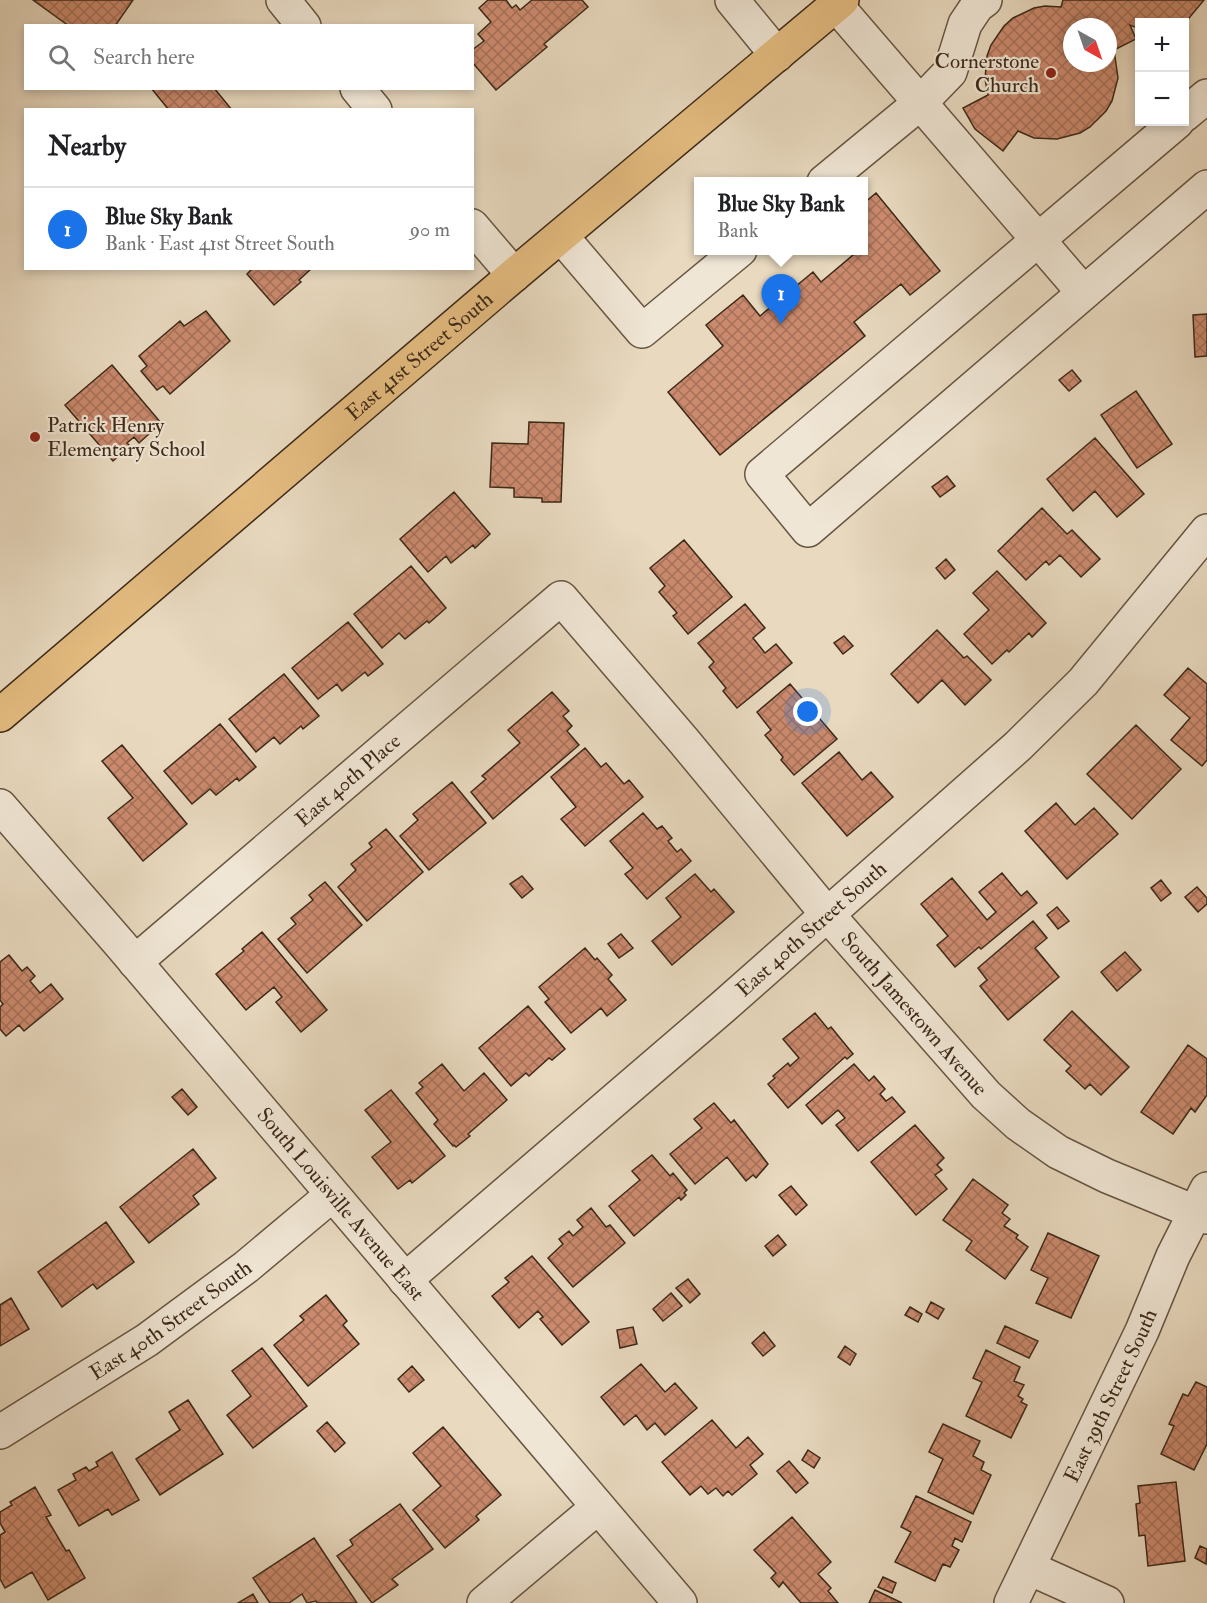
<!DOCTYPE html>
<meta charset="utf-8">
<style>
:root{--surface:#fff;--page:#f2f2f2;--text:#202124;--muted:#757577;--line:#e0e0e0;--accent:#1a73e8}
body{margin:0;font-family:"IM FELL Double Pica",serif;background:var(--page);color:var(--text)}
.controls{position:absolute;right:18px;top:18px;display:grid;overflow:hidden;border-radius:0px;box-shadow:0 3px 9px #0003}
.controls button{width:54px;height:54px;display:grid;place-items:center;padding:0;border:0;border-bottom:2px solid var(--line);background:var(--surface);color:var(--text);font:30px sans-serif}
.compass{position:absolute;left:1063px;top:18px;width:54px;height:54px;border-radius:50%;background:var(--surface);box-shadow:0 3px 9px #0003;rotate:140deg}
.you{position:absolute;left:808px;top:712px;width:21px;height:21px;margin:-15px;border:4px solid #fff;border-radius:50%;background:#1a73e8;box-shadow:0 0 0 9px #1a73e833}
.badge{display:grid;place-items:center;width:39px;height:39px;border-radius:50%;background:var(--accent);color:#fff;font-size:20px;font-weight:700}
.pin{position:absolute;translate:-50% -50px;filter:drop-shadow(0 2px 3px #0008)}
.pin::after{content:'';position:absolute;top:32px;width:21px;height:18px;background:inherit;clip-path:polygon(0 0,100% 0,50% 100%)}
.popup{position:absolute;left:694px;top:177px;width:174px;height:78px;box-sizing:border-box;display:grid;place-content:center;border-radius:0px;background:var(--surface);filter:drop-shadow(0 2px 4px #0005);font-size:20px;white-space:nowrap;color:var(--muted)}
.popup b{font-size:22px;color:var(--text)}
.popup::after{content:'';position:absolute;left:50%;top:100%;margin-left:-12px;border:12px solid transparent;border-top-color:var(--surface)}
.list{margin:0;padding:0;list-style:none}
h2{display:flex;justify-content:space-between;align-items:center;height:78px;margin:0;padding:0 24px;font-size:26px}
h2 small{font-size:20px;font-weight:400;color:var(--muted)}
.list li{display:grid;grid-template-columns:39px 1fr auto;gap:18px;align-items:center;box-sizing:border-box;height:84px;padding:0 24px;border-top:2px solid var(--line)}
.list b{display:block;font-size:22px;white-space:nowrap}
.list p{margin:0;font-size:20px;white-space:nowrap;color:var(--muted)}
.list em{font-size:20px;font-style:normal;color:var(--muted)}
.icon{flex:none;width:33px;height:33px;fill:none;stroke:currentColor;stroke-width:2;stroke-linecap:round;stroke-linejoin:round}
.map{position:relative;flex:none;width:1207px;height:1603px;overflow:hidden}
.search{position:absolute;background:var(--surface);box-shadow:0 3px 9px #0003;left:24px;top:24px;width:450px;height:66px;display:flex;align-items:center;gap:15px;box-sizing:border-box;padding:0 21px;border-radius:0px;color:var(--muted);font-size:22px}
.panel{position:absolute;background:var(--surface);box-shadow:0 3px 9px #0003;left:24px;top:108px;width:450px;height:162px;border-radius:0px}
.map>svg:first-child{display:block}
</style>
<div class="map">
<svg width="1207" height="1603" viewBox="0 0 1207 1603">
<defs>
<pattern id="building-cross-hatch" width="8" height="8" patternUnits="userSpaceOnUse" patternTransform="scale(1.5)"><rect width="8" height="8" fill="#cb8a6e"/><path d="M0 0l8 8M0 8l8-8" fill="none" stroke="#a67159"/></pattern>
</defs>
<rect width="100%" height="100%" fill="#e8d9bf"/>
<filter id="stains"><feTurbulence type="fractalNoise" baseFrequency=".00333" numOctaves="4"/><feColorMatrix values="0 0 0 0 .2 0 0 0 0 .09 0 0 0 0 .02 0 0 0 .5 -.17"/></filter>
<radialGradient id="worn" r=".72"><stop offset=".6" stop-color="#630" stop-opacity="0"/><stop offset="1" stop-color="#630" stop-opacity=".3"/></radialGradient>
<path fill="url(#building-cross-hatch)" stroke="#3c2918" stroke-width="1.5" fill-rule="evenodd" d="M33 0H133L115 26H69Z
M488 0H506L512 8 516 5 520 10 532 0H582L588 7 544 44 547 47 496 90 472 62V50L484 41 478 34 491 22 479 8Z
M1063 0H1204L1184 24 1140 22V29L1130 25 1136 39 1114 50 1118 78 1112 101 1106 111 1090 127 1080 133 1057 139 1034 138 1018 131 1003 151 975 129 963 108 988 95 985 79 987 56 991 45 1004 26 1013 18 1034 8 1045 6 1061 7ZM1072 27H1108V63H1072Z
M151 88H214L232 110H169Z
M876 193 940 271 910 295 901 284 854 322 865 336 720 455 668 392 723 346 706 325 743 295 760 316 813 272 821 282 859 250H864V247L867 244 864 240V203Z
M253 268H312L299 280 301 282 274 305 247 274Z
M206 311 230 341 170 394 163 386 157 390 141 371 147 366 139 356 180 321 184 326Z
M1207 314V356L1195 357 1193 315Z
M112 365 161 423 139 443 134 437 127 443 130 446 113 461 65 405Z
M1072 370 1081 381 1069 391 1059 380Z
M1136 391 1172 444 1137 468 1101 415Z
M529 422 564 423 561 502H542V498L514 497V488L490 487 492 443 528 444Z
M1095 438 1144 494 1117 517 1095 491 1073 511 1047 479Z
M947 476 955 486 940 497 932 487Z
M454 492 490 534 475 548 473 545 451 563 446 556 428 572 400 539Z
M1042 508 1067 534 1072 530 1100 559 1081 577 1060 555 1049 565 1046 561 1026 580 998 551Z
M684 540 732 597 688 634 673 616 677 613 659 592 665 586 650 568Z
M946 559 955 570 945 579 936 568Z
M411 566 446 608 429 623 427 621 405 639 399 633 382 648 354 614Z
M997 571 1046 623 1032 637 1029 633 1009 652 1007 650 992 664 964 634 989 610 973 593Z
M745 604 765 628 753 638 765 653 776 644 792 663 737 708 723 691 726 688 709 667 714 662 698 643Z
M348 622 383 664 368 676 365 672 342 691 337 684 318 699 292 668Z
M937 630 964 658 967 656 991 680 965 705 942 680 918 703 891 674Z
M844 636 853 646 843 654 834 643Z
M1188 668 1207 684V760L1202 766 1171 740 1190 718 1164 695Z
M284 674 319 716 303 729 301 726 280 744 274 737 256 752 229 719Z
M790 684 837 739 794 775 781 760 783 757 765 735 771 730 757 712Z
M552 692 569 711 563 716 572 726 567 731 579 745 493 819 471 792 486 779 482 776 520 743 508 730Z
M220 724 256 767 239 781 237 778 216 795 210 789 192 804 164 771Z
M1136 725 1181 769 1132 819 1087 774Z
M122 745 187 824 143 861 108 818 133 798 102 761Z
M585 748 601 767 606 763 624 784 629 780 643 797 585 846 561 819 576 807 551 777Z
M839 752 862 780 871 772 893 797 847 836 802 783Z
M452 782 486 823 429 870 400 836 418 820 413 814Z
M1056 803 1075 825 1094 808 1118 834 1067 879 1025 831Z
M643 813 657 829 662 826 672 838 668 841 677 852 681 849 691 861 647 899 625 874 633 868 610 841Z
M386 829 423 872 367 921 338 887 356 870 351 864 372 847 369 843Z
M1002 873 1021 896 1027 891 1037 903 981 949 979 947 955 967 937 945 948 936 921 904 952 878 987 920 996 912 979 892Z
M695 874 711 892 714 889 734 912 672 965 652 941 681 917 666 898Z
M522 876 533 889 522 898 510 884Z
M1161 880 1171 893 1161 901 1151 888Z
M325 882 362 925 307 973 278 939 296 924 291 918 313 900 309 895Z
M1197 887 1207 898V904L1198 912 1185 897Z
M1057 907 1069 921 1058 929 1047 915Z
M1033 921 1047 938 1035 948 1059 977 1008 1020 980 986 987 980 978 968Z
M262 932 327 1010 301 1032 276 1002 282 997 274 987 246 1010 216 974 244 951 242 949Z
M621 934 633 948 619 958 608 944Z
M585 948 595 960 597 958 612 975 608 979 626 1000 607 1016 601 1008 571 1033 545 1002 549 999 539 987Z
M1125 952 1141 970 1117 991 1101 972Z
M9 955 22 971 27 967 35 976 30 981 40 993 51 984 63 999 24 1031 19 1025 6 1036 0 1029V1007L3 1004 0 1000V962Z
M528 1006 565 1049 552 1060 549 1058 529 1076 526 1073 511 1086 479 1048Z
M1072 1011 1129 1067 1101 1095 1090 1084 1085 1089 1066 1071 1071 1066 1044 1040Z
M815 1013 828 1029 831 1027 853 1054 847 1059 845 1057 788 1108 768 1084 775 1078 773 1076 788 1063 790 1066 799 1058 783 1039Z
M1188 1045 1207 1059V1095L1195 1112 1191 1108 1173 1134 1141 1112Z
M442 1064 464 1091 484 1073 507 1100 468 1134 470 1136 456 1147 454 1145 453 1146 434 1124 438 1120 416 1093 423 1087 419 1083Z
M854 1064 869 1081 874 1076 885 1089 880 1094 886 1101 892 1097 905 1112 858 1151 836 1125 845 1118 838 1110 822 1124 806 1105Z
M182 1089 197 1107 188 1115 172 1097Z
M391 1090 445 1156 412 1183 410 1180 398 1189 372 1157 391 1142 365 1110Z
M714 1103 731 1123 734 1120 768 1164 756 1178 753 1175 746 1181 727 1157 695 1184 670 1154 702 1128 694 1119Z
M915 1125 944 1158 937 1165 942 1170 935 1175 947 1189 916 1215 871 1162Z
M193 1149 216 1178 193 1196 199 1204 149 1243 120 1207Z
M652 1155 670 1176 673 1173 687 1190 684 1193 686 1195 681 1200 679 1197 634 1236 609 1206 640 1180 632 1171Z
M973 1179 1008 1205 1002 1213 1010 1219 1004 1226 1018 1235 1016 1238 1028 1247 1005 1279 966 1250 972 1241 943 1220Z
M791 1186 807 1205 796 1215 779 1195Z
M591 1208 606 1227 610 1225 625 1243 573 1287 548 1258 563 1244 559 1239 569 1231 573 1236 583 1227 577 1220Z
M106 1222 134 1262 97 1289 93 1284 62 1307 38 1272Z
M1048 1233 1099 1256 1071 1318 1036 1303 1048 1278 1031 1270Z
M778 1235 786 1245 773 1256 765 1246Z
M532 1256 589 1322 562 1345 540 1319 543 1317 538 1311 519 1328 492 1296 509 1282 505 1278Z
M688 1279 700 1294 690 1303 676 1288Z
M671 1293 682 1306 663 1321 653 1309Z
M326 1295 347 1321 343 1325 359 1344 308 1386 274 1345 304 1320 300 1316Z
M11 1298 29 1329 0 1346V1305Z
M931 1302 944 1309 938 1319 926 1312Z
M910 1307 922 1314 918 1322 905 1315Z
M1005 1326 1038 1341 1029 1358 997 1343Z
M633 1327 637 1344 620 1348 617 1330Z
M764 1332 775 1346 763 1356 752 1343Z
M845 1346 856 1354 850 1365 838 1357Z
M262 1348 307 1406 253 1448 227 1415 251 1396 232 1371Z
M986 1350 1020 1367 1014 1381 1024 1385 1018 1396 1023 1399 1021 1402 1027 1405 1011 1438 966 1416 982 1382 973 1378Z
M641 1364 665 1392 675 1383 697 1408 665 1435 655 1423 647 1430 636 1415 624 1425 601 1397Z
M412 1366 424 1380 409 1392 398 1379Z
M1196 1382 1207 1387V1444L1194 1470 1161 1454 1174 1426 1169 1424 1183 1394 1188 1396Z
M188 1400 223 1454 160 1495 136 1459 180 1430 169 1412Z
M712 1420 736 1448 748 1437 763 1454 750 1465 757 1474 732 1495 728 1491 723 1496 716 1488 708 1494 701 1486 690 1495 662 1462Z
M327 1422 345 1443 335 1452 317 1431Z
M943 1424 980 1441 973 1456 984 1462 981 1470 991 1475 973 1514 928 1492 943 1459 929 1452Z
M443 1427 501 1495 476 1516 479 1520 445 1548 413 1510 441 1486 413 1453Z
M808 1450 820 1458 814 1468 802 1460Z
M112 1452 139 1500 112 1515 108 1509 79 1526 58 1490 76 1480 73 1474 86 1467 89 1471 98 1466 96 1462Z
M789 1461 808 1483 796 1493 777 1471Z
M1176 1482 1185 1561 1148 1566 1145 1535 1139 1536 1136 1504 1140 1503 1138 1486Z
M35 1487 51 1515 46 1517 66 1551 69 1550 85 1578 48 1600 32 1572 5 1588 0 1579V1535L5 1532 0 1523V1512L12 1505 10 1502Z
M916 1496 971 1522 962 1542 955 1538 952 1546 959 1550 950 1567 943 1564 935 1581 895 1562 911 1532 901 1527Z
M400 1504 433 1549 392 1579 398 1585 372 1603 337 1556 353 1545 350 1540Z
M792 1517 831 1562 818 1574 831 1588 828 1591 838 1603H801L783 1582 779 1587 771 1578 776 1573 754 1550Z
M314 1538 357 1603H317L316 1601 307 1603 302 1594 289 1603H270L253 1578Z
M1200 1546 1207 1549 1206 1564 1195 1558Z
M883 1577 896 1583 892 1593 878 1587Z
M875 1590 902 1603H869Z
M253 1594 258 1603H238Z"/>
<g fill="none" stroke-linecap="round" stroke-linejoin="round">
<defs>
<g id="minor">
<path d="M283 0 304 26"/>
<path d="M732 0 777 55"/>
<path d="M836 5 1083 292"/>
<path d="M357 88 375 110"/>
<path d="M1184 115 1207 96"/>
<path d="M1177 122 762 474 808 530 1207 187"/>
<path d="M824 182 920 103 950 72 965 24 977 6 985 0"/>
<path d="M472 226 514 275"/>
<path d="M561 236 642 331 740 250"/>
<path id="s1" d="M0 806 120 944 680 1603"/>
<path id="s2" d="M135 962 561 598 683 740 827 914 986 1095 1018 1124 1058 1152 1107 1176 1207 1217"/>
<path id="s3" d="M405 1280 724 1006 1018 746 1083 682 1207 531"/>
<path id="s4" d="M0 1432 147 1340 246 1267 332 1195"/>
<path d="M1029 1568 1107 1603"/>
<path d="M484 1603 598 1507"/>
<path id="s5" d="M1011 1603 1142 1331 1173 1256 1207 1189"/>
</g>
<g id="major">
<path id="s6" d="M0 715 514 275 842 0"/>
</g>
</defs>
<use href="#minor" stroke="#675542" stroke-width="36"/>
<use href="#major" stroke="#3c2918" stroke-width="36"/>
<use href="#minor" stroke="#f0e6d5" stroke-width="33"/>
<use href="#major" stroke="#e4bc80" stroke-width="33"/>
</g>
<g fill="#8f2418" stroke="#f0e6d5" stroke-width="2">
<circle cx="1051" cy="73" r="6"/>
<circle cx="35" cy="437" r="6"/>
</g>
<g text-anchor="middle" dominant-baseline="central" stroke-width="4.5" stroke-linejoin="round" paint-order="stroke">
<g font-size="21" fill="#3c2918" stroke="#f0e6d5" text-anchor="end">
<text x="1039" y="61">Cornerstone<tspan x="1039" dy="24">Church</tspan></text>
<text x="47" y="425" text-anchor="start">Patrick Henry<tspan x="47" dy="24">Elementary School</tspan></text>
</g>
<g font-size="21" fill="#3c2918" stroke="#f0e6d5">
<text stroke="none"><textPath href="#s6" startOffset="552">East 41st Street South</textPath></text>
<text stroke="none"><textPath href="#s2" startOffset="280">East 40th Place</textPath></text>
<text stroke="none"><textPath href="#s3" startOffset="537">East 40th Street South</textPath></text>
<text stroke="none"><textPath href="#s2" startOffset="1106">South Jamestown Avenue</textPath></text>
<text stroke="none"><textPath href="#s1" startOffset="524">South Louisville Avenue East</textPath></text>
<text stroke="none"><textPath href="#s4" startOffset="204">East 40th Street South</textPath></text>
<text stroke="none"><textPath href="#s5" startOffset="230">East 39th Street South</textPath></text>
</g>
</g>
<rect width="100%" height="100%" filter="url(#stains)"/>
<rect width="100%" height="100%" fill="url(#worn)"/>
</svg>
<div class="controls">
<button>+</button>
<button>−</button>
</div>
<svg class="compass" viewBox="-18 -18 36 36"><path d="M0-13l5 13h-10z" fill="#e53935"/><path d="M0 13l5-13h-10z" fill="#757577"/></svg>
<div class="you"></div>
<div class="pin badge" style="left:781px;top:324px">1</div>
<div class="popup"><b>Blue Sky Bank</b>Bank</div>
<div class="search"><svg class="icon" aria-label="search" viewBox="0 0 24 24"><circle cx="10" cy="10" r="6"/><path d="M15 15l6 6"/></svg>Search here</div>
<section class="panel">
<h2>Nearby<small></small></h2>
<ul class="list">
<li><span class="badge">1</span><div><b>Blue Sky Bank</b><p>Bank · East 41st Street South</p></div><em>90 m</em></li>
</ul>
</section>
</div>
